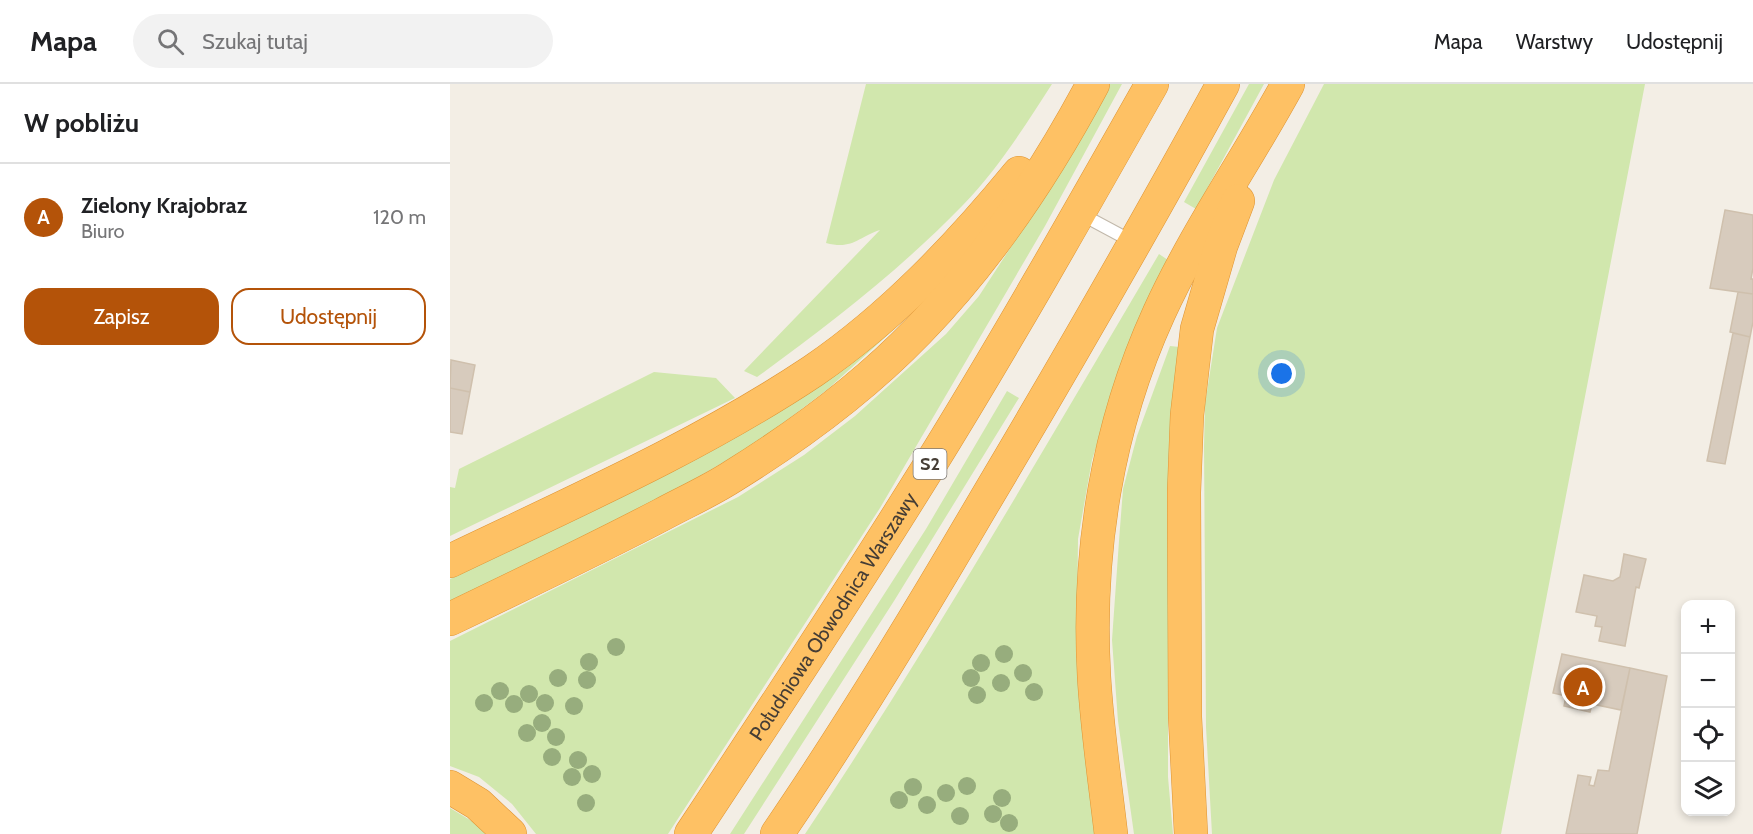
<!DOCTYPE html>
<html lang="pl">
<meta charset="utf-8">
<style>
:root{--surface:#fff;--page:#f2f2f2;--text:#202124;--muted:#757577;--line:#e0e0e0;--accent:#b45309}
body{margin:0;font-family:Cabin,sans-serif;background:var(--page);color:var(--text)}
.controls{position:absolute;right:18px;bottom:18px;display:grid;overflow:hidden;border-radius:12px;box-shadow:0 3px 9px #0003}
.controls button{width:54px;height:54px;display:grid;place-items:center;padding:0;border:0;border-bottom:2px solid var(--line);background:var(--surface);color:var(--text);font:30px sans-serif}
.you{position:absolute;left:832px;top:290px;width:21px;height:21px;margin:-15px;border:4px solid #fff;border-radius:50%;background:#1a73e8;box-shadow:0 0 0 9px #1a73e833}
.badge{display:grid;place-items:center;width:39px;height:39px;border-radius:50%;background:var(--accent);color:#fff;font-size:20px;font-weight:700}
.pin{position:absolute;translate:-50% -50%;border:3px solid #fff;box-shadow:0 2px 6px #0006}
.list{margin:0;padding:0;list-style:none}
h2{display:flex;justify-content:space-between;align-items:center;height:78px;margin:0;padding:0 24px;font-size:26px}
h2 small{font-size:20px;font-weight:400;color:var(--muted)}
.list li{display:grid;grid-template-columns:39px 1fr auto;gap:18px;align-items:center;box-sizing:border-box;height:108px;padding:0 24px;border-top:2px solid var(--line)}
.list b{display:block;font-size:22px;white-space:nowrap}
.list p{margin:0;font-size:20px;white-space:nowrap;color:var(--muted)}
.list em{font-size:20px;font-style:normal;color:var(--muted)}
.actions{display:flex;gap:12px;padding:18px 24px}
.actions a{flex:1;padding:14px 0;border:2px solid var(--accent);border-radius:18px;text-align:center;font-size:21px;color:var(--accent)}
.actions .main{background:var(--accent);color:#fff}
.icon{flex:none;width:33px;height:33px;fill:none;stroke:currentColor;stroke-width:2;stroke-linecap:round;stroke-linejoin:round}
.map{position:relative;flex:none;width:1303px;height:750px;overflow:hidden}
header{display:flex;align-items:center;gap:36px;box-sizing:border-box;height:84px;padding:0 30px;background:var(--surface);border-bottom:2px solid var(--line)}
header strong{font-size:28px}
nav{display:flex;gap:33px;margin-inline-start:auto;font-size:21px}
.search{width:420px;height:54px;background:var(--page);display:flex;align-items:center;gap:15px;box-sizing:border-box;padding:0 21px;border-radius:33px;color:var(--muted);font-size:22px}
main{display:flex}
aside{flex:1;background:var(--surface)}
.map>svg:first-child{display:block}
</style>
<header>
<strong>Mapa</strong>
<div class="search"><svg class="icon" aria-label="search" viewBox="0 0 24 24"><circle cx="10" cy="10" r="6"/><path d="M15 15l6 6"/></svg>Szukaj tutaj</div>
<nav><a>Mapa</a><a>Warstwy</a><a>Udostępnij</a></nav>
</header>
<main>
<aside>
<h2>W pobliżu<small></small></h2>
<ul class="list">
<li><span class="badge">A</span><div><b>Zielony Krajobraz</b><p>Biuro</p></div><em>120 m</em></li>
</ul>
<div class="actions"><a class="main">Zapisz</a><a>Udostępnij</a></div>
</aside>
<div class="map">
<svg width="1303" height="750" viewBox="0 0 1303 750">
<rect width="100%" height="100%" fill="#f3eee5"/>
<path fill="#d1e7ad" d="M416 0H602C575 42 548 85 513 121 451 185 379 241 307 293L294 287 430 146C408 153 403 166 376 159Z
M658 0H672L595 142 430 424 218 750H86L62 720 29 693 0 682V557L288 413 354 371 405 332 496 250 529 212 572 146Z
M799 0H814L746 125 734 118Z
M874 0H1195L1051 750H762L756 643 754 362 755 320 767 244 824 96Z
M709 170 718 176 664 307 642 376 628 455 627 549 647 750H355C481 561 594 365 709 170Z
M462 229 378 305 308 358 238 399 141 450 0 518V495L220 387 412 268Z
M720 262 730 263 720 354 718 392V693L723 750H684L668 637 662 556 669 457 673 405 687 352Z
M204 288 266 294 285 314 0 452V403L5 404 9 385Z
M557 307 569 314 444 517 294 750H280L476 445Z
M0 724 30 742 36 750H0Z"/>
<path fill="#d7cbbd" stroke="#cfc0ad" stroke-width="1.5" d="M1275 126 1303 131V184L1301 195H1303V210L1260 204Z
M1288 208 1303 210V238L1300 253 1280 248Z
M1283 249 1300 253 1275 380 1257 377Z
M1 276 25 281 20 308 0 304Z
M0 304 20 308 12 350 0 348Z
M1174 470 1196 475 1189 504 1186 503 1175 562 1149 557 1152 543 1145 542 1147 532 1126 528 1134 491 1163 497 1170 493Z
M1112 570 1180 584 1171 626 1142 620 1140 628 1114 622 1116 612 1103 609Z
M1180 584 1217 592 1187 750H1116L1128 691 1141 693 1139 701 1144 702 1148 686 1159 687Z"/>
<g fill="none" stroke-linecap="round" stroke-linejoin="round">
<defs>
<path id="service" d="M629 129 685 159"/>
<g id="motorway">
<path d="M0 477C123 418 249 363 363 287 442 233 509 162 569 89"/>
<path d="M0 535C71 501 142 467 211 431 235 418 260 407 283 392 349 351 414 303 468 247 539 174 595 90 643 0"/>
<path d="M0 703 28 720 60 750"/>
<path id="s1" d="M241 750C321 629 401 508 478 384 556 258 629 129 702 0"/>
<path d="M327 750C401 642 468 531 534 418 616 280 696 141 773 0"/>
<path d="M661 750C655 698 647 645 644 592 637 468 657 343 709 229 745 150 796 77 838 0"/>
<path d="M741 750 735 633 734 408 737 331 747 245 771 162 788 117"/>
</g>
</defs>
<use href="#service" stroke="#c1b8aa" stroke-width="14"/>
<use href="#motorway" stroke="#de9434" stroke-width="34"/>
<use href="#service" stroke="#fff" stroke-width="12"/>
<use href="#motorway" stroke="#fec164" stroke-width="33"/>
</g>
<g fill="#97ad7d">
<circle cx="166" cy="563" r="9"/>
<circle cx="554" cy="570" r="9"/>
<circle cx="139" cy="578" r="9"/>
<circle cx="531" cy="579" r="9"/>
<circle cx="573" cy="589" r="9"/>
<circle cx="108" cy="594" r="9"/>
<circle cx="521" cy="594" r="9"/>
<circle cx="137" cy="596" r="9"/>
<circle cx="551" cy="599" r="9"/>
<circle cx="50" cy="607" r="9"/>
<circle cx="584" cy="608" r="9"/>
<circle cx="79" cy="610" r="9"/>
<circle cx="527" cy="611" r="9"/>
<circle cx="34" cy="619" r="9"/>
<circle cx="95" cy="619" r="9"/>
<circle cx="64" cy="620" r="9"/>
<circle cx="124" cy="622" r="9"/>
<circle cx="92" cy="639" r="9"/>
<circle cx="77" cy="649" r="9"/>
<circle cx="106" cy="653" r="9"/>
<circle cx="102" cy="673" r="9"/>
<circle cx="128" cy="676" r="9"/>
<circle cx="142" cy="690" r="9"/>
<circle cx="122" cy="693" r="9"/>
<circle cx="517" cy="702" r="9"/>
<circle cx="463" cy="703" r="9"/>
<circle cx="496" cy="709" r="9"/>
<circle cx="552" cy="714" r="9"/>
<circle cx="449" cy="716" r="9"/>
<circle cx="136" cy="719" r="9"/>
<circle cx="477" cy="721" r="9"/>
<circle cx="543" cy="730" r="9"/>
<circle cx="510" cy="732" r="9"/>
<circle cx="559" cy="739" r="9"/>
</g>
<g text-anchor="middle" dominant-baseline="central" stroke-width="5" stroke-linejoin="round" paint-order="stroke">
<rect fill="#fff" stroke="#7d7772" stroke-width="1.5" x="463.5" y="365" width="33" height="30" rx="4.5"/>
<g font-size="18" font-weight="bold" fill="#453d35">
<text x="480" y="380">S2</text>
</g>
<g font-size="20" fill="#453d35" stroke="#fff">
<text stroke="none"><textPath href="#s1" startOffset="260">Południowa Obwodnica Warszawy</textPath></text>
</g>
</g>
</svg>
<div class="controls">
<button>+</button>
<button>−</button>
<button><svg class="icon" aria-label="locate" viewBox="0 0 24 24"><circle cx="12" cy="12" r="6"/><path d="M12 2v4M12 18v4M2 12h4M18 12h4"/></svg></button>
<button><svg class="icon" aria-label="layers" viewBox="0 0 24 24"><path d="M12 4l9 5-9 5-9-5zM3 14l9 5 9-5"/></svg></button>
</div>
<div class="you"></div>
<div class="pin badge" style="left:1133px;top:603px">A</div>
</div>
</main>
